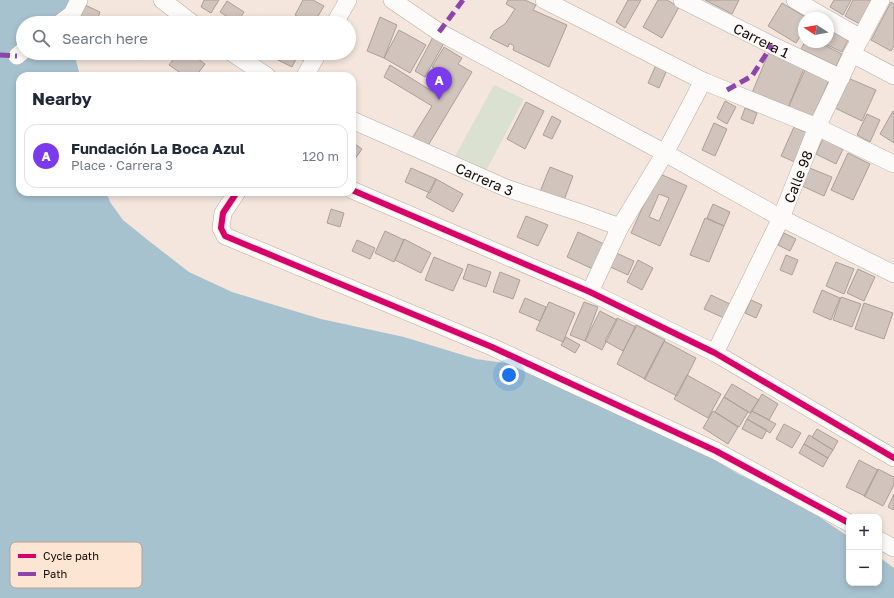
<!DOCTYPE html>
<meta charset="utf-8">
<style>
:root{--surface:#fff;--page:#f2f2f3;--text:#1f2937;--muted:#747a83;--line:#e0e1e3;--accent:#7c3aed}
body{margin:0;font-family:"Golos Text",sans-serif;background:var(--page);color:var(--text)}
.controls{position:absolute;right:12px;bottom:12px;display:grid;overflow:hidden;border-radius:8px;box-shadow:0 2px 6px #0003}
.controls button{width:36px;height:36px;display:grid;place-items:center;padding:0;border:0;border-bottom:1px solid var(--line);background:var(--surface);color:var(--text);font:20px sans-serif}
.compass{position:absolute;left:798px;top:12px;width:36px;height:36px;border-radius:50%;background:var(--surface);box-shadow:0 2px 6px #0003;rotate:281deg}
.you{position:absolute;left:509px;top:375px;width:14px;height:14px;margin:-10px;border:3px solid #fff;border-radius:50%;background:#1a73e8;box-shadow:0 0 0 6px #1a73e833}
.badge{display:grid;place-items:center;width:26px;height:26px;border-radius:50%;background:var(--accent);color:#fff;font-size:13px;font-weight:700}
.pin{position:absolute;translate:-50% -33px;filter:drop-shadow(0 1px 2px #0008)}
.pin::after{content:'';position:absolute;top:21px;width:14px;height:12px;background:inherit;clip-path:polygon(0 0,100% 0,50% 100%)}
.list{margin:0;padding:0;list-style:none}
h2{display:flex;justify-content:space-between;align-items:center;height:52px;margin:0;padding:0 16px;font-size:17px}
h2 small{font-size:13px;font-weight:400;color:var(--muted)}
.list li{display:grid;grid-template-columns:26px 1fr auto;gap:12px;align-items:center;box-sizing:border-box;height:64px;margin:0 8px 8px;padding:0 8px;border:1px solid var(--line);border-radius:12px}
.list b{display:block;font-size:15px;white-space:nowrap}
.list p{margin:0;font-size:13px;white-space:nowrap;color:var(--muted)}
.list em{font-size:13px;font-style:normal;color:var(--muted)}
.icon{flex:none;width:22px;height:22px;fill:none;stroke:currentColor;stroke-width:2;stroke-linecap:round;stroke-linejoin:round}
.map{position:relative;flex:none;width:894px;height:598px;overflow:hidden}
.search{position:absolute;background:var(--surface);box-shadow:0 2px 6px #0003;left:16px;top:16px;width:340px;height:44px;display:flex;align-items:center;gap:10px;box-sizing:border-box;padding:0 14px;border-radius:22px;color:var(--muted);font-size:15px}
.panel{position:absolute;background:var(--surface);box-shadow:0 2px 6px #0003;left:16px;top:72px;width:340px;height:124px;border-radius:12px}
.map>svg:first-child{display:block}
</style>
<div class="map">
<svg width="894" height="598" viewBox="0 0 894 598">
<rect width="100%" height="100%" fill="#f4e6dd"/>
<path fill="#dbe1d1" d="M494 85 524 99 485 173 454 158Z"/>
<path fill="#a7c2cf" d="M0 0H75L71 23H23V53H74L80 76H20V192H106L110 202 123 220 149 241 189 272 232 292 321 319 404 337 476 359 548 369 681 439 738 474 797 502 849 537V583H879V557L894 568V598H0Z"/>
<path fill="#d0c4bd" stroke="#aba098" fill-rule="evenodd" d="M204 0H219L211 13 201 7Z
M303 0H313L324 6 314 23H309L295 15Z
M508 0H525L536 5 533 10 567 25 549 67 513 50 514 46 511 44H509L508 47 490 38 494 31 505 24 515 9 506 4Z
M628 0H641L625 28 616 22Z
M658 0H667L679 7 662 38 643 27Z
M705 0H739L732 14Z
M834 0H851L843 15 830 7Z
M853 0H872L860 24 845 16Z
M227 1 244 12 237 23 220 12Z
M891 2 894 4V46L891 51 871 40Z
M782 3 807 18H804V30L796 43 768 26Z
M85 5 100 12 96 23H77Z
M261 16 272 23H256Z
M380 17 397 25 384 58 367 51Z
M399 30 426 45 410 73 384 58Z
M832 31 848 40 842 52 825 44 826 42H828V39Z
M433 37 444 43 425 77 415 71Z
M805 42H818L842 54 836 66 801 49Z
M444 47 462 58 458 64 472 72 426 149 411 140 432 106 384 77 390 65 438 95 449 77 432 67Z
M769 52 805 66 788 108 752 93Z
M135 53H148L144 60Z
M178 53H190L205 64 196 76H185L169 65Z
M279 53H299L292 67 276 59Z
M301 53H317L311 64 299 58Z
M656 65 667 70 659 88 648 83Z
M805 70 829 80 812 119 788 108Z
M848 78 876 90 862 121 835 108Z
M725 101 736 107 727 124 717 118Z
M526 102 544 111 525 149 507 139Z
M745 108 757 113 753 124 741 119Z
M893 111 894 112V143L880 134Z
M867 114 880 120 870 142 857 135Z
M552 116 561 121 552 139 543 135Z
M714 123 727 129 715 156 702 150Z
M794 127 807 133 795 162 781 156Z
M823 139 843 149 836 164 816 154Z
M352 142 362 149 352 163Z
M848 153 870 164 853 200 831 190Z
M550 167 573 176 563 203 539 194Z
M807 167 832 177 824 196 800 185Z
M411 168 436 179 430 193 405 182Z
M658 173 687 186 660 246 631 233ZM659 194 669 198 659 221 649 217Z
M436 179 463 194 453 212 426 197Z
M713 204 730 212 724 226 707 218Z
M331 209 344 213 340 227 327 223Z
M526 216 548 225 538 246 517 237Z
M705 218 724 226 709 262 690 255Z
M385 231 404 240 394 262 375 253Z
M578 232 606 245 595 270 567 257Z
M784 233 796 239 790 251 778 245Z
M404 239 431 253 421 273 395 260Z
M357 240 375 248 370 259 352 251Z
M614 252 634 261 628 275 608 266Z
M786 255 798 260 792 275 780 270Z
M434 257 463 269 453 291 425 280Z
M638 260 653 268 642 290 627 282Z
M836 262 854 269 844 294 826 286Z
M468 264 491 272 486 287 463 279Z
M858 269 875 277 864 301 847 293Z
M500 272 520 280 513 299 493 292Z
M822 290 840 298 831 320 813 312Z
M711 295 730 304 724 318 704 309Z
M841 297 861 304 852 327 833 320Z
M525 298 546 307 540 321 519 312Z
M751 300 762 305 756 318 745 313Z
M549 302 575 313 563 342 536 330Z
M584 302 598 307 585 341 570 335Z
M864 303 893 313 884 339 855 329Z
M600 311 617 320 602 350 585 341Z
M617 318 636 327 623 351 605 341Z
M636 325 665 340 645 379 617 364Z
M566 337 580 345 575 353 561 345Z
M664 341 696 358 677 396 644 379Z
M687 375 721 394 708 418 674 399Z
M732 384 759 400 750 413 724 397Z
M762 394 778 404 769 420 752 411Z
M724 397 748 412 739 427 715 412Z
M713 411 738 427 728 444 703 428Z
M752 411 776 424 770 433 747 419Z
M747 419 767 430 762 439 742 429Z
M784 424 801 433 792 448 776 439Z
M817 429 838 441 833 450 812 437Z
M809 435 833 450 828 458 804 444Z
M804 444 828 458 823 467 799 453Z
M859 460 878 470 865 496 846 487Z
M878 469 894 477V485L883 506 864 496Z
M894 494V510L888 507Z"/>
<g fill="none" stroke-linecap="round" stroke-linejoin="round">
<defs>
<g id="minor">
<path d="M162 0 192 23"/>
<path d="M392 0 439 32 665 153 781 218 894 274"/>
<path d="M544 0 703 81 817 127 894 164"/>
<path id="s1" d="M682 0 772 45 841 78"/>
<path d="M795 0 826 18"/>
<path d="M828 19 861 38"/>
<path d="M60 23 72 14 79 0"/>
<path d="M335 23 348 0"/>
<path d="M232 53 267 76"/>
<path d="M852 54 894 76"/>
<path d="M17 56 23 51"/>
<path d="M305 76 318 53"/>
<path id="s2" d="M352 120 506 188 581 213 620 227"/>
<path d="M352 190 590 292 715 353 894 458"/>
<path d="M237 192 223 213 221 228 225 236 492 347 716 451 849 523"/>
<path d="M590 292 620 227 665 153 703 81"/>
<path id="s3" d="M715 353 781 218 817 127 852 54 881 0"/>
<path d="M879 540 894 548"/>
</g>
</defs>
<use href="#minor" stroke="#b7aca4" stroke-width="18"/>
<use href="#minor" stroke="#fdfbfa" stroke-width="17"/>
<path stroke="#8e44ad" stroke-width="5" stroke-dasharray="10 5" stroke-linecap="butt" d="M439 32 463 0
M0 55 17 56
M727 90 752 76 772 45"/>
<defs>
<path id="cycleway" d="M352 190 590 292 715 353 894 458
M237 192 223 213 221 228 225 236 492 347 716 451 849 523"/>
</defs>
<use href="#cycleway" stroke="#fde5d4" stroke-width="8"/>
<use href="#cycleway" stroke="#d6006c" stroke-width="6"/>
</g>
<g text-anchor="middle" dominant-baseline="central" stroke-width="3" stroke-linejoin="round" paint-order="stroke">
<g font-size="14" fill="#120904" stroke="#fde5d4">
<text stroke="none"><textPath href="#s1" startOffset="89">Carrera 1</textPath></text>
<text stroke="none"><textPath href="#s3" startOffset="195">Calle 98</textPath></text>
<text stroke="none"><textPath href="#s2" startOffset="145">Carrera 3</textPath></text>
</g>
</g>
<rect x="10" y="542" width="132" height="46" rx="6" fill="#fde5d4" stroke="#b6a396" stroke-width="1"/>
<rect x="18" y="554" width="18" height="4" fill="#d6006c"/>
<rect x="18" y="572" width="18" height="4" fill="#8e44ad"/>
<g font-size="11" fill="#120904">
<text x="43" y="560">Cycle path</text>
<text x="43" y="578">Path</text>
</g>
</svg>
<div class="controls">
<button>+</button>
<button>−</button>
</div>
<svg class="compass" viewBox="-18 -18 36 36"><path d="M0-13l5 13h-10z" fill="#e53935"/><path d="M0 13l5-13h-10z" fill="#747a83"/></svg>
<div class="you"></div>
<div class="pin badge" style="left:439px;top:100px">A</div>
<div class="search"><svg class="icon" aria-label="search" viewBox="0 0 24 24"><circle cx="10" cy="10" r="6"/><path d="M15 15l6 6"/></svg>Search here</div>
<section class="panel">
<h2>Nearby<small></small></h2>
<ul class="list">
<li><span class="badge">A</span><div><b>Fundación La Boca Azul</b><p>Place · Carrera 3</p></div><em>120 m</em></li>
</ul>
</section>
</div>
